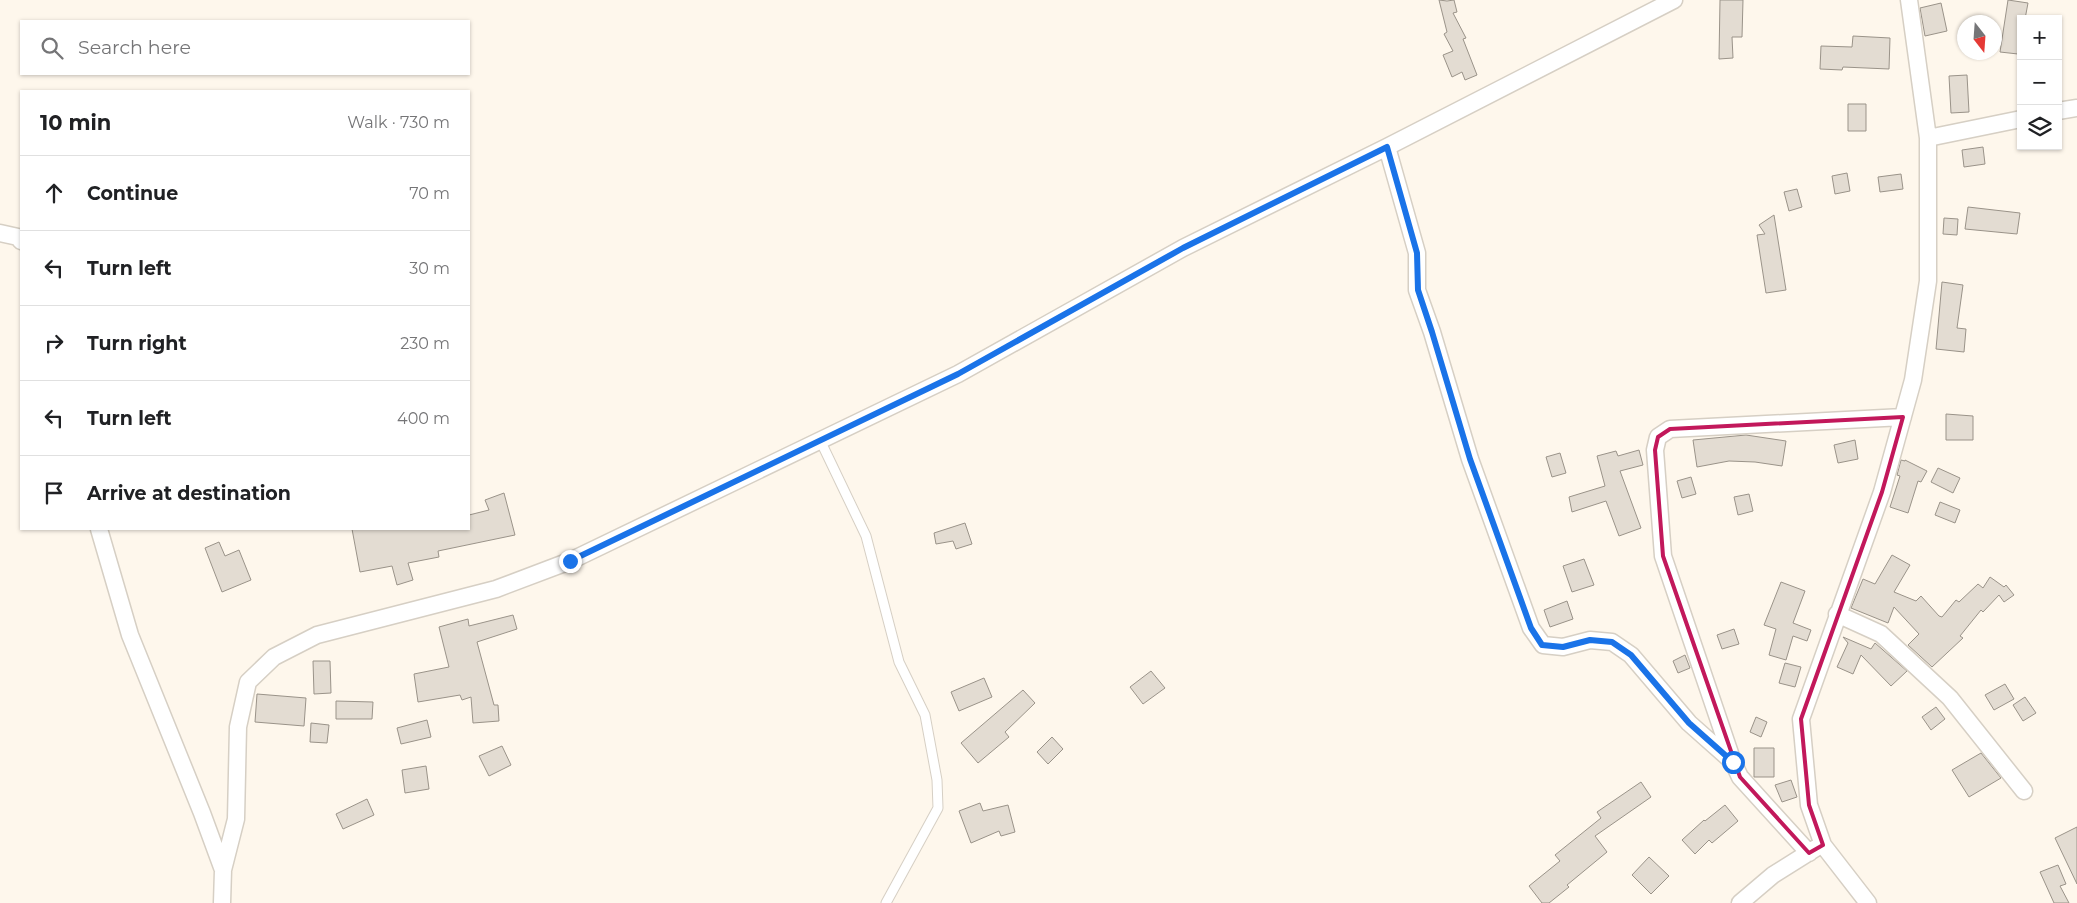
<!DOCTYPE html>
<meta charset="utf-8">
<style>
:root{--surface:#fff;--page:#f6f6f6;--text:#202124;--muted:#757577;--line:#e0e0e0}
body{margin:0;font-family:Montserrat,sans-serif;background:var(--page);color:var(--text)}
.controls{position:absolute;right:15px;top:15px;display:grid;overflow:hidden;border-radius:0px;box-shadow:0 1px 4px #0004}
.controls button{width:45px;height:45px;display:grid;place-items:center;padding:0;border:0;border-bottom:1px solid var(--line);background:var(--surface);color:var(--text);font:25px sans-serif}
.compass{position:absolute;left:1957px;top:15px;width:45px;height:45px;border-radius:50%;background:var(--surface);box-shadow:0 1px 4px #0004;rotate:163deg}
.stop{position:absolute;width:15px;height:15px;margin:-11px;border:4px solid #1a73e8;border-radius:50%;background:#fff}
.stop.end{background:#1a73e8;border-color:#fff;box-shadow:0 1px 5px #0008}
.list{margin:0;padding:0;list-style:none}
h2{display:flex;justify-content:space-between;align-items:center;height:65px;margin:0;padding:0 20px;font-size:21px}
h2 small{font-size:16px;font-weight:400;color:var(--muted)}
.list li{display:grid;grid-template-columns:32px 1fr auto;gap:15px;align-items:center;box-sizing:border-box;height:75px;padding:0 20px;border-top:1px solid var(--line)}
.list b{display:block;font-size:19px;white-space:nowrap}
.list em{font-size:16px;font-style:normal;color:var(--muted)}
.icon{flex:none;width:28px;height:28px;fill:none;stroke:currentColor;stroke-width:2;stroke-linecap:round;stroke-linejoin:round}
.map{position:relative;flex:none;width:2077px;height:903px;overflow:hidden}
.search{position:absolute;background:var(--surface);box-shadow:0 1px 4px #0004;left:20px;top:20px;width:450px;height:55px;display:flex;align-items:center;gap:12px;box-sizing:border-box;padding:0 18px;border-radius:0px;color:var(--muted);font-size:19px}
.panel{position:absolute;background:var(--surface);box-shadow:0 1px 4px #0004;left:20px;top:90px;width:450px;height:440px;border-radius:0px}
.map>svg:first-child{display:block}
</style>
<div class="map">
<svg width="2077" height="903" viewBox="0 0 2077 903">
<rect width="100%" height="100%" fill="#fef7ec"/>
<path fill="#e3dcd2" stroke="#9a9389" d="M1439 0 1447 1 1454 0 1457 12 1453 13 1466 38 1463 39 1477 75 1465 80 1462 72 1452 77 1443 55 1453 51 1444 34 1447 32Z
M1720 0H1743L1742 37H1732L1733 58 1719 59Z
M2008 0 2028 3 2025 19H2021L2018 54 2000 52Z
M1941 3 1947 31 1925 36 1920 8Z
M1853 36 1890 38 1889 69 1843 67 1842 70 1820 69 1821 46 1852 47Z
M1967 75 1969 112 1951 113 1949 76Z
M1848 104H1866V131H1848Z
M1983 147 1985 164 1964 167 1962 150Z
M1847 173 1850 191 1835 194 1832 176Z
M1901 174 1903 189 1880 192 1878 177Z
M1797 189 1802 207 1789 211 1784 192Z
M1968 207 2020 213 2017 234 1965 229Z
M1774 215 1786 290 1766 293 1757 235 1765 234 1759 225Z
M1944 218 1958 219 1957 235 1943 234Z
M1942 282 1963 285 1957 328 1966 329 1964 352 1936 349Z
M1946 414 1973 416V440H1946Z
M1746 435 1786 441 1782 466 1755 462 1729 461 1697 467 1693 440Z
M1855 440 1858 459 1838 463 1834 445Z
M1639 450 1643 465 1620 471 1641 528 1619 536 1606 501 1572 512 1569 497 1605 486 1597 456 1616 451 1618 456Z
M1560 453 1566 473 1552 477 1546 457Z
M1901 460 1905 461V460L1927 471 1921 482 1918 481 1908 513 1890 507 1900 476 1897 475Z
M1938 468 1960 478 1953 493 1931 482Z
M1691 477 1696 494 1682 498 1677 481Z
M504 493 515 535 438 551 439 557 408 563 413 580 397 585 392 566 360 572 352 529H469V515L489 510 485 500Z
M1749 494 1753 511 1738 515 1734 497Z
M1940 502 1960 510 1955 523 1935 515Z
M965 523 972 544 956 549 953 541 936 544 934 533Z
M219 542 225 556 239 550 251 580 222 592 205 548Z
M1892 555 1910 565 1894 592 1916 601 1921 596 1939 616 1942 617 1956 600 1959 602 1978 584 1983 588 1990 577 2004 587 2006 585 2014 595 2004 602 1999 595 1983 612 1981 610 1960 636 1963 638 1932 667 1908 645 1919 634 1894 607 1888 623 1851 608 1863 579 1875 584Z
M1584 559 1594 585 1572 592 1563 566Z
M1781 582 1805 591 1793 623 1811 630 1807 641 1793 636 1786 660 1769 655 1776 629 1764 625Z
M1567 601 1573 619 1550 627 1544 610Z
M513 615 517 629 477 642 494 705H498L499 721 473 723 471 697 462 700 460 695 418 702 414 674 449 667 439 627 468 619 469 626Z
M1734 629 1739 644 1722 649 1717 635Z
M1843 637 1871 649 1875 643 1907 671 1891 686 1861 655 1853 674 1837 667 1848 643Z
M1685 655 1690 668 1678 673 1673 661Z
M313 661H330L331 693 314 694Z
M1785 663 1801 667 1795 687 1779 683Z
M1151 671 1165 688 1143 704 1130 687Z
M984 678 992 697 959 711 951 692Z
M2005 684 2014 699 1994 710 1985 695Z
M1023 690 1035 703 1005 732 1009 737 978 763 961 743Z
M257 694 306 698 304 726 255 722Z
M2025 697 2036 713 2023 721 2013 705Z
M336 701 373 702 372 719H336Z
M1936 707 1945 719 1931 730 1922 717Z
M1756 717 1767 722 1761 737 1750 732Z
M427 720 431 737 401 744 397 728Z
M311 723 329 725 327 743 310 742Z
M1052 737 1063 749 1048 764 1037 752Z
M502 746 511 765 489 776 479 756Z
M1754 748H1774V777H1754Z
M1981 753 2001 778 1969 797 1952 770Z
M426 766 429 789 405 793 402 770Z
M1791 780 1797 797 1782 802 1775 785Z
M1641 782 1651 797 1595 836 1607 852 1567 885 1569 887 1549 903H1542L1529 886 1560 861 1555 855 1601 818 1597 812Z
M367 799 374 815 343 829 336 814Z
M980 803 983 811 1008 805 1015 832 1001 836 999 831 971 843 959 811Z
M1725 805 1738 821 1712 843 1709 840 1695 854 1682 840 1704 820 1705 821Z
M2077 827V884L2055 838Z
M1649 857 1669 876 1651 894 1632 875Z
M2058 865 2066 884 2060 886 2069 903H2054L2040 872Z"/>
<g fill="none" stroke-linecap="round" stroke-linejoin="round">
<defs>
<path id="service" d="M820 440 866 536 899 662 925 715 937 780 938 808 886 903"/>
<path id="minor" d="M2058 111 2077 108
M1928 138 2021 119
M1387 147 1417 253V290L1432 332 1470 459 1531 628 1543 645 1563 647 1590 640 1612 642 1631 655 1689 723 1733 762
M0 233 18 237 21 241
M99 529 130 635 202 813 223 870 222 903
M1837 614 1881 634 1950 698 2024 791
M1809 853 1740 777 1733 762 1663 556 1655 450 1658 437 1670 429 1903 417
M223 870 236 819 238 727 248 682 274 657 317 635 496 589 570 561 958 374 1183 248 1387 147 1674 0
M1740 903 1773 875 1816 848
M1868 903 1823 845 1809 805 1801 719 1882 492 1913 380 1928 281V138L1909 0"/>
</defs>
<use href="#service" stroke="#d6cfc4" stroke-width="11"/>
<use href="#minor" stroke="#d6cfc4" stroke-width="19"/>
<use href="#service" stroke="#fff" stroke-width="9"/>
<use href="#minor" stroke="#fff" stroke-width="16"/>
</g>
<g fill="none" stroke-linecap="round" stroke-linejoin="round">
<path stroke="#1a73e8" stroke-width="6" d="M570 561 958 374 1183 248 1387 147 1417 253 1418 290 1432 332 1470 459 1531 628 1542 645 1563 647 1590 640 1612 642 1631 655 1689 723 1733 762"/>
</g>
<path fill="none" stroke="#c2185b" stroke-width="4" stroke-linejoin="round" d="M1903 417 1882 492 1801 719 1809 805 1823 845 1809 853 1740 777 1663 556 1655 450 1658 437 1670 429Z"/>
</svg>
<div class="controls">
<button>+</button>
<button>−</button>
<button><svg class="icon" aria-label="layers" viewBox="0 0 24 24"><path d="M12 4l9 5-9 5-9-5zM3 14l9 5 9-5"/></svg></button>
</div>
<svg class="compass" viewBox="-18 -18 36 36"><path d="M0-13l5 13h-10z" fill="#e53935"/><path d="M0 13l5-13h-10z" fill="#757577"/></svg>
<div class="stop" style="left:1733px;top:762px"></div>
<div class="stop end" style="left:570px;top:561px"></div>
<div class="search"><svg class="icon" aria-label="search" viewBox="0 0 24 24"><circle cx="10" cy="10" r="6"/><path d="M15 15l6 6"/></svg>Search here</div>
<section class="panel">
<h2>10 min<small>Walk · 730 m</small></h2>
<ul class="list">
<li><svg class="icon" aria-label="ahead" viewBox="0 0 24 24"><path d="M12 20V5M6 11l6-6 6 6"/></svg><div><b>Continue</b></div><em>70 m</em></li>
<li><svg class="icon" aria-label="left" viewBox="0 0 24 24"><path d="M17 20v-9H6M10 6l-5 5 5 5"/></svg><div><b>Turn left</b></div><em>30 m</em></li>
<li><svg class="icon" aria-label="right" viewBox="0 0 24 24"><path d="M7 20v-9h11M14 6l5 5-5 5"/></svg><div><b>Turn right</b></div><em>230 m</em></li>
<li><svg class="icon" aria-label="left" viewBox="0 0 24 24"><path d="M17 20v-9H6M10 6l-5 5 5 5"/></svg><div><b>Turn left</b></div><em>400 m</em></li>
<li><svg class="icon" aria-label="arrive" viewBox="0 0 24 24"><path d="M6 21V4h12l-3 4 3 4H6"/></svg><div><b>Arrive at destination</b></div></li>
</ul>
</section>
</div>
